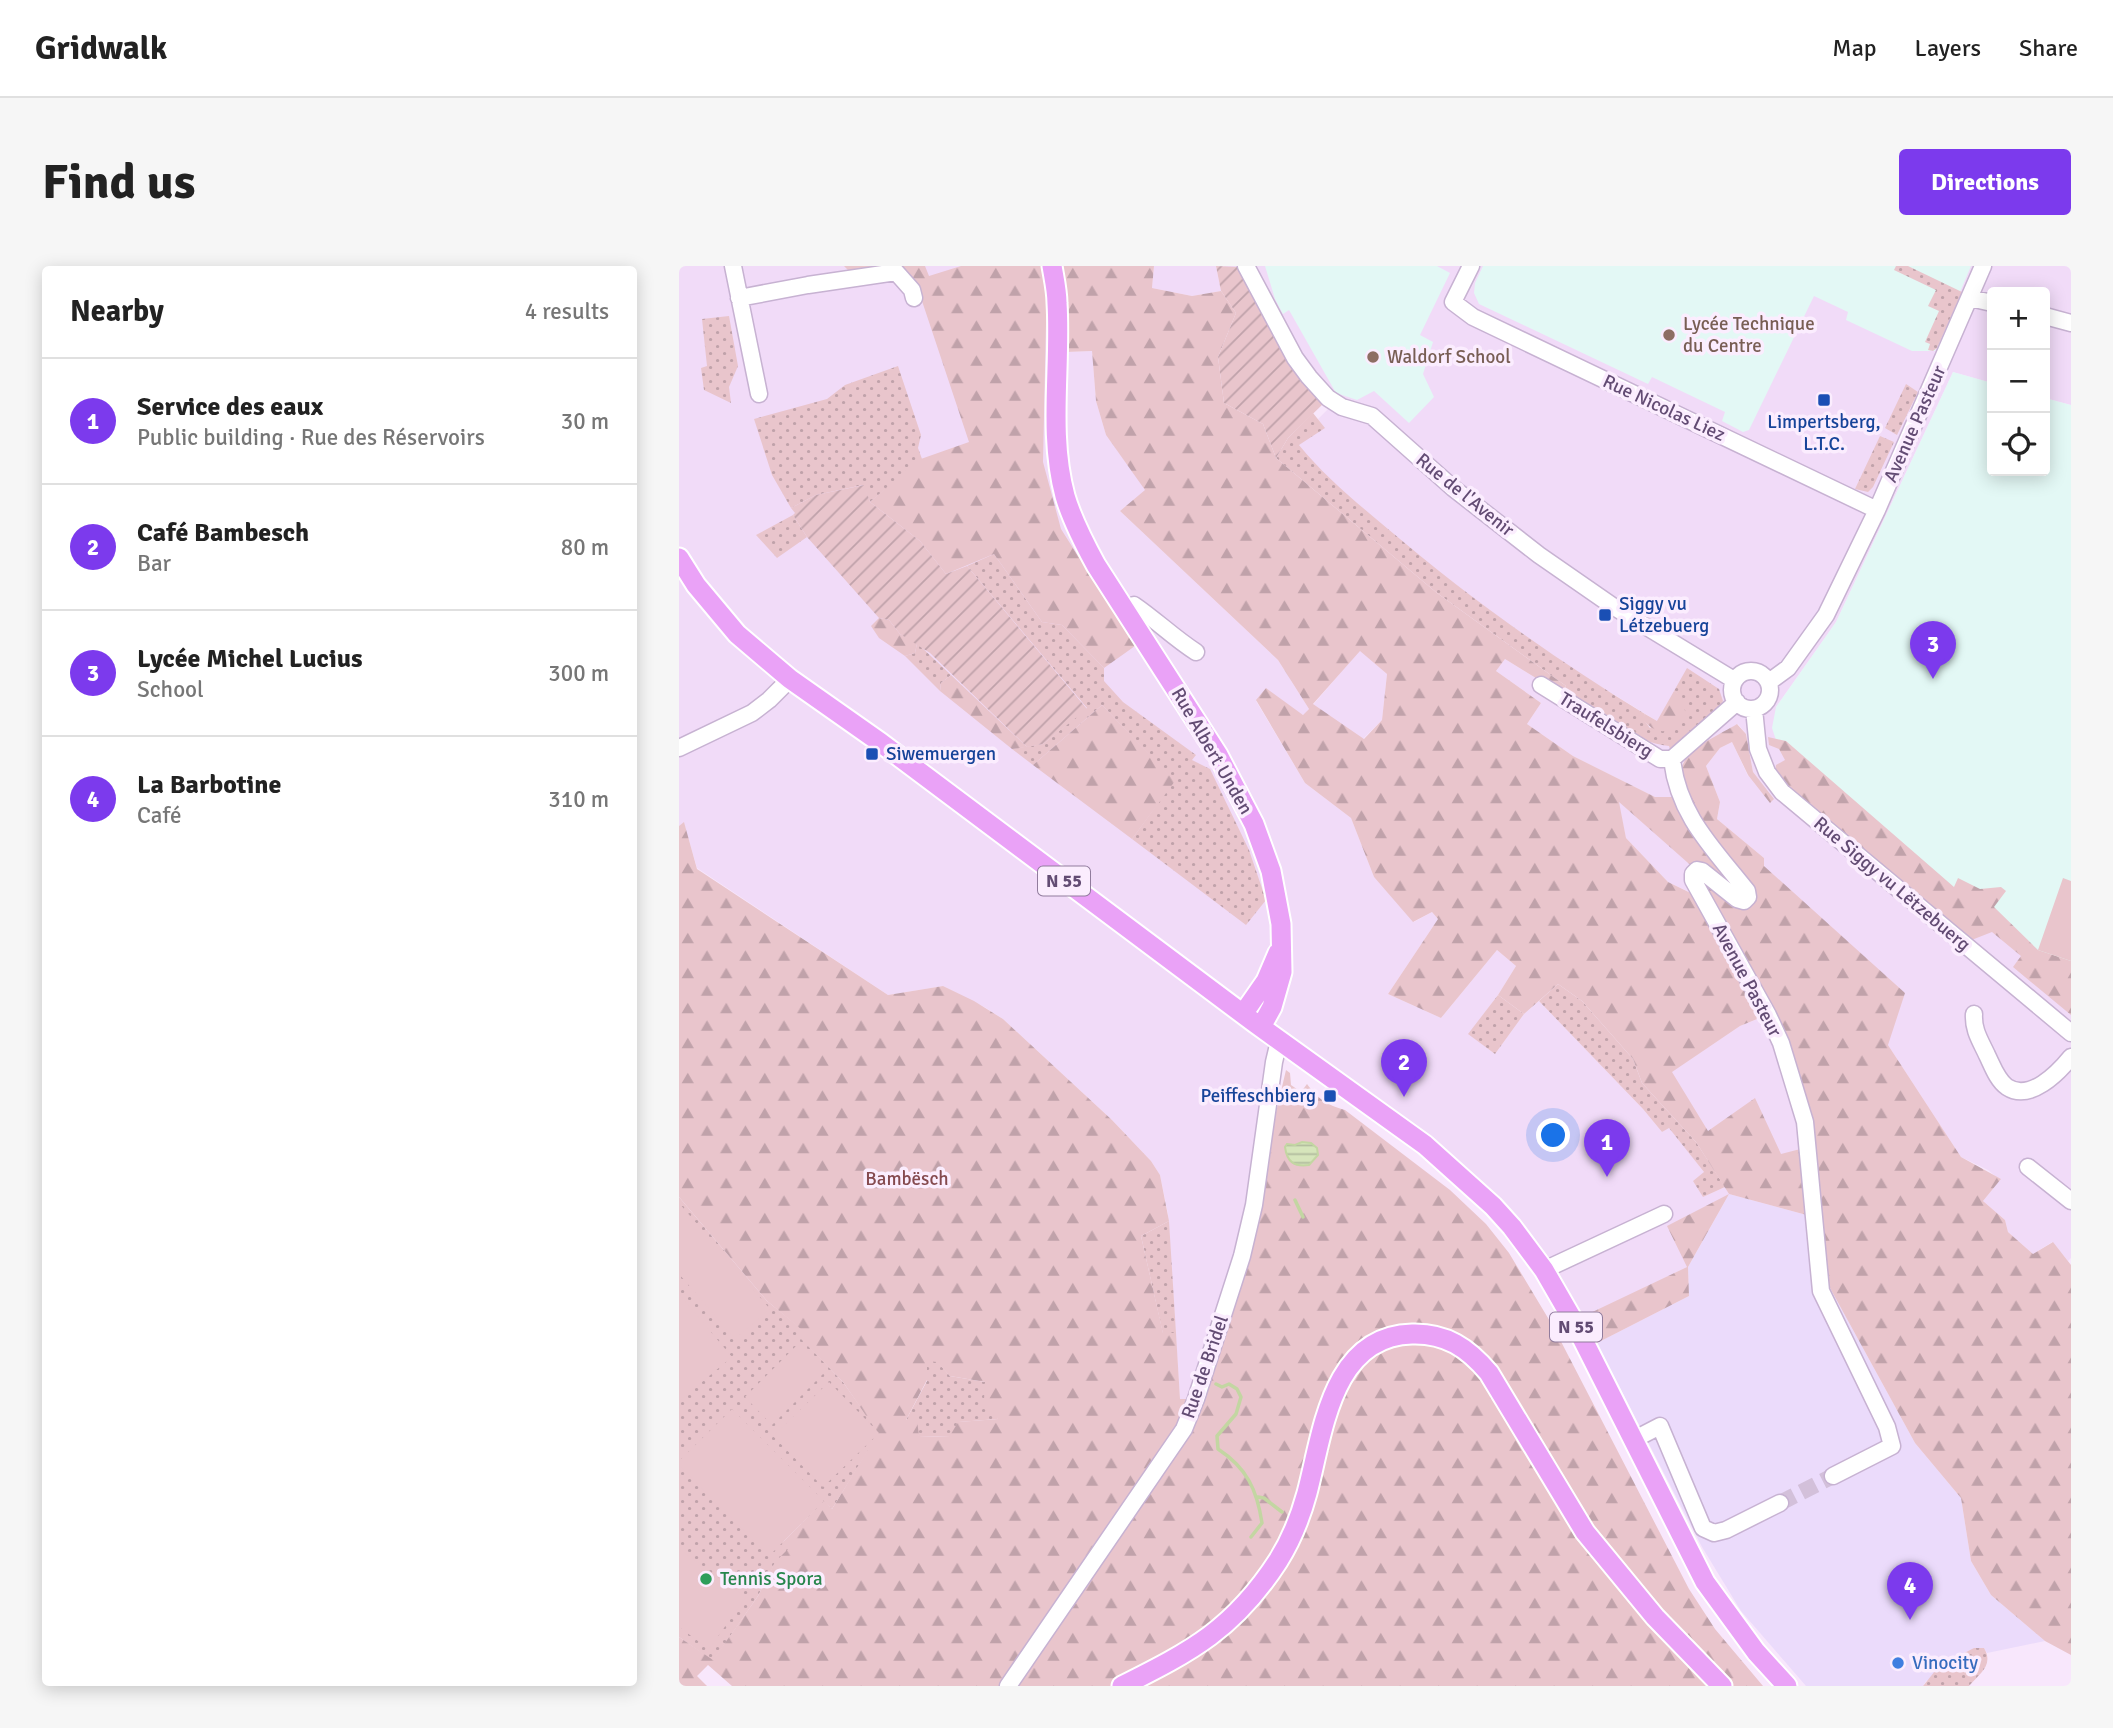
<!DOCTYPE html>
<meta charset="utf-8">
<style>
:root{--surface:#fff;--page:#f6f6f6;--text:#222;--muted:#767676;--line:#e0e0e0;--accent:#7c3aed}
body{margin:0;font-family:Signika,sans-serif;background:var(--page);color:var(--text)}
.controls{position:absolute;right:21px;top:21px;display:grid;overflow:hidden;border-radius:7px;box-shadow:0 4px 18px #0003}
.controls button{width:63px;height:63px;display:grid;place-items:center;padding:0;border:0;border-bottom:2px solid var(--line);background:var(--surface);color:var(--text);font:35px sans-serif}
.you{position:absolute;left:875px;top:870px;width:24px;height:24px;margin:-18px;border:5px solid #fff;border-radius:50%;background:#1a73e8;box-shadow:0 0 0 10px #1a73e833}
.badge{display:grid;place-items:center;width:46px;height:46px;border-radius:50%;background:var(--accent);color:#fff;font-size:23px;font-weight:700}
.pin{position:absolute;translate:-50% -58px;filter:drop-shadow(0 2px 4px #0008)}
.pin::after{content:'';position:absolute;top:37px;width:24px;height:21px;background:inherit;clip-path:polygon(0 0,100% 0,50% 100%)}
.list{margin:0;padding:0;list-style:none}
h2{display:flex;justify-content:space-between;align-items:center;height:91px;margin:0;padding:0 28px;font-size:30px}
h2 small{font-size:23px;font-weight:400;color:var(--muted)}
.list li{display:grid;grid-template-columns:46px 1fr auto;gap:21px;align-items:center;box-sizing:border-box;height:126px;padding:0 28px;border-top:2px solid var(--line)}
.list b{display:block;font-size:26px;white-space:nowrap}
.list p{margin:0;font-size:23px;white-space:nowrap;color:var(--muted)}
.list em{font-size:23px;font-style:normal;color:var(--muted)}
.icon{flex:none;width:38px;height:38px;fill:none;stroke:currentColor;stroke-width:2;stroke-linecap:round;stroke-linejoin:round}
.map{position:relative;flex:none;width:1392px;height:1420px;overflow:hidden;border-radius:7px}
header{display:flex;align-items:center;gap:42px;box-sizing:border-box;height:98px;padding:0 35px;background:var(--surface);border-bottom:2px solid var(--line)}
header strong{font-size:33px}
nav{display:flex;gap:38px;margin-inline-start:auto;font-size:24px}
.intro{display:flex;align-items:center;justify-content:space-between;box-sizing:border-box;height:168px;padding:0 42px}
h1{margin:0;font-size:49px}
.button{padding:18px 32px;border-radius:7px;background:var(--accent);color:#fff;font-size:24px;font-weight:700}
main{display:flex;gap:42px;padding:0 42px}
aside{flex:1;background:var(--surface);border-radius:7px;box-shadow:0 4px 18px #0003}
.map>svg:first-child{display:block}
</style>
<header>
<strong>Gridwalk</strong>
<nav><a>Map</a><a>Layers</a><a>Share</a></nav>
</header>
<div class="intro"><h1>Find us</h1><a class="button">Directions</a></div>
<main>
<aside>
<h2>Nearby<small>4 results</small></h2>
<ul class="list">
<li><span class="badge">1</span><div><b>Service des eaux</b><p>Public building · Rue des Réservoirs</p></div><em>30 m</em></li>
<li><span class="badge">2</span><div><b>Café Bambesch</b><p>Bar</p></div><em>80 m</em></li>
<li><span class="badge">3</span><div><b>Lycée Michel Lucius</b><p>School</p></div><em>300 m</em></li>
<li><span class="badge">4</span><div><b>La Barbotine</b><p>Café</p></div><em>310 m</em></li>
</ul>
</aside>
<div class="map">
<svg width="1392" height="1420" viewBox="0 0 1392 1420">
<defs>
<pattern id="grass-dots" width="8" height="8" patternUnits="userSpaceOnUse" patternTransform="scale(1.75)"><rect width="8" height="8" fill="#e9c5cc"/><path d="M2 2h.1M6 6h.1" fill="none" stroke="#c0a2aa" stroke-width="1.8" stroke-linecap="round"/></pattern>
<pattern id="forest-firs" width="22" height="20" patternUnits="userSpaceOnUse" patternTransform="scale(1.75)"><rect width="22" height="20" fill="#e9c5cc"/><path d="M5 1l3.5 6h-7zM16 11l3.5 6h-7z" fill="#c0a2aa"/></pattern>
<pattern id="garden-furrows" width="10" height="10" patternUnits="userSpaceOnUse" patternTransform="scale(1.75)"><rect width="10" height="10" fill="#e9c5cc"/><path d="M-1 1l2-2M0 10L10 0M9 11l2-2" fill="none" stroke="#c0a2aa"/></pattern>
<pattern id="water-rules" width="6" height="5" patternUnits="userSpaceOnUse" patternTransform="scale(1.75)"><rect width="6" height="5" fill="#d6e5bb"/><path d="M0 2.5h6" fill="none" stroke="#b1bc9d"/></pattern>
</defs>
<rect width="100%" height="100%" fill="#f8e7fc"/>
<path fill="#f1dbf8" d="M0 0H381L388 86 413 85 417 135 427 169 467 224 441 245 599 394 630 443 625 449 577 435 626 517 672 552 695 611 735 656 753 646 759 653 709 728 762 752 818 684 837 700 819 729 790 768 816 788 845 748 860 735 964 843 983 866 990 861 1025 906 1024 931 1046 921 1050 928 1008 1001 895 1056 814 940 600 775 575 939 517 1133H501L489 948 481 909 472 895 433 854 324 753 307 742 264 720 209 729 18 602 5 557 0 560Z
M475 0H537L542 25 513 30 473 22Z
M545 0H1392V139L1366 132V26H1313V117L1274 106 1157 356 1097 441 1392 725V992L1389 995 1373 976 1354 988 1329 966 1326 954 1304 935 1321 914 1309 904 1282 891 1209 779 1085 599V592L1038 553 1041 536 1027 500 1041 482 1053 476 1069 510 1074 506 1067 468 1059 458 1016 483 1003 498 1000 531H976L894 490 848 458 862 437 817 405 826 393 953 471 1040 442 1044 435 978 455 898 406 828 358 743 293 641 206 619 178 645 162 639 153 649 143 623 113Z
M681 384 708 408 703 454 684 473 634 439Z
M939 535 1018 604 1025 633 989 616 947 572Z
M1089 749 1129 881 1102 889 1029 866 992 806 1061 760Z"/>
<path fill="#ebdbfb" d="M1050 928 1135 951 1151 1022 1236 1177 1282 1232 1292 1295 1312 1329 1366 1375 1308 1387 1305 1382 1247 1415 1244 1420H1127L1062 1345 1023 1281 918 1077 1010 1030 1009 1001Z"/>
<path fill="#e3f8f5" d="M586 0H758L771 7 741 69 754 76 744 108 755 131 730 157 695 125 678 134 657 127 610 44 604 48 596 33Z
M804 0H1292L1256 85H1233L1167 54 1169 46 1135 30 1070 164 1064 166 1043 155 1046 146 973 111 969 118 800 38 795 27 796 17Z
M1274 106 1313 117V205H1366V132L1392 139V725L1100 483 1093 462 1097 441 1157 356Z"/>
<path fill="url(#grass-dots)" d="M1217 0H1229L1283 26 1258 82 1254 85 1249 84 1251 78 1246 76 1260 45 1249 40 1257 24 1215 4Z
M50 50 59 100 50 121 52 137 25 124 22 102 28 100 23 53Z
M219 100 242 169 239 182 243 193 191 236 184 219 137 229 112 242 93 209 75 153 148 133 166 119Z
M1227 118 1239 126 1218 169 1206 162Z
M634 147 646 162 620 179C646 211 677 236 709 263 790 332 876 393 966 448L964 453 971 462 1003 431 995 425 1008 402 1040 423 1044 435 1040 442 992 486 990 480C954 476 913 447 883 428L887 420 758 327 597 192 609 172Z
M1201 170 1215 176 1194 221 1189 226 1176 223Z
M114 249 128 271 98 292 77 269Z
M315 288 363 356 383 359 425 402V415L444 436 517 489 513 494 531 503 570 584 587 634 567 659 453 573 495 515 423 439 354 499 333 483 364 478 408 442 288 300Z
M238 377 272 409 262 417 261 425 226 390 236 387Z
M879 718 903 735 954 793 963 817 1017 876 1046 921 1024 931 1014 915 1025 906 990 862 983 866 964 843 860 735Z
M819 729 845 748 816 788 789 768Z
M0 931 88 1035 124 1064 122 1072 164 1116 200 1167 153 1243 145 1236 104 1275 111 1282 96 1297 79 1330 34 1395 0 1371Z
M490 955 497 1067 484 1068 462 970Z
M248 1095H258L271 1110 306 1116 319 1153 280 1156 271 1171 240 1170 227 1154 248 1115Z
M1295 1382H1305C1315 1399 1301 1407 1290 1420H1244L1260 1400Z"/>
<path fill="url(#forest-firs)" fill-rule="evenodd" d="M165 0H246L250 10 282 0H365L368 12 364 196 382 263 456 380 425 402 383 359 363 356 315 288 267 308 241 275 191 236 239 194 290 176 238 20 220 0 172 7Z
M381 0H475L473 22 513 30 542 25 557 47 539 91 545 137 584 158 597 192 758 327 887 420 883 428 826 393 817 405 862 437 848 458 894 490 976 531H1000C1000 522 999 511 1002 503 1008 481 1041 469 1058 458L1067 468 1074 506 1095 533 1091 537 1069 509 1053 476 1041 482 1027 500 1041 536 1038 553 1085 592V600L1226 727 1209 779 1282 891 1322 913 1304 935 1326 954 1329 966 1354 988 1374 976 1392 999V1389L1366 1375 1312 1329 1292 1295 1282 1232 1236 1177 1151 1022 1135 951 1050 928 1009 1001 1010 1030 918 1077 905 1050 1008 1001 988 960 1050 928 1017 876 963 817 954 793 903 735 879 718 845 748 819 729 837 700 818 684 762 752 709 728 759 653 753 646 734 656 695 611 672 552 626 517 577 434 587 422 624 449 630 443 599 394 441 245 466 224 427 169 417 135 413 85 387 86ZM681 385 708 408 703 454 685 473 634 438ZM940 536 1017 604 1024 633 989 616 947 572ZM1088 749 1129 881 1102 888 1076 832 1029 865 993 806 1061 760Z
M200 352 210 354 221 368 238 377 236 387 226 390 200 372 192 360Z
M272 409 348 481 333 483 261 425 262 417Z
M995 425 1003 430 1007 450C992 467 980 472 963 453L966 448 978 455Z
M423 439 496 515 453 573 354 499Z
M1089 471 1107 475 1275 621 1279 612 1301 623 1322 621 1327 625 1315 641 1359 684 1392 695V749L1334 701 1342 690 1313 666 1290 675 1111 525 1096 506 1097 499 1106 494 1100 483 1090 479Z
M5 556 18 603 209 729 264 720 295 735 324 753 433 854 472 895 481 909 490 955 462 970 484 1067H497L501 1133H517L563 990 607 804 611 807 612 819 622 826 628 818C639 833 648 839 666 844L771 924 807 958 830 987 875 1062 1010 1323 1036 1363 1084 1420H53L29 1399 18 1410 28 1420H0V1371L34 1394 79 1330 96 1296 110 1282 104 1276 145 1235 153 1243 199 1167 164 1116 121 1072 123 1064 88 1035 0 931V560ZM248 1095 258 1096 271 1110 306 1116 305 1134 319 1153 279 1156 270 1171 240 1170 238 1154H227L248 1114Z"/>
<path fill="url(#garden-furrows)" d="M537 0 559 1 609 95 644 138 609 172 597 192 584 158 545 137 539 91 557 47 542 25Z
M185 219 191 236 241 275 267 308 288 300 408 443 364 478 348 481 251 387 221 368 210 354 200 352 128 271 114 249 116 247 112 242 137 229Z"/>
<path fill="#e9c5cc" d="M1384 612 1392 615V695L1359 684Z
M0 937 91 1043 56 1073 0 1008Z
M0 1028 53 1091 0 1135Z
M121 1076 148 1104 93 1159 66 1131Z
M150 1116 200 1167 144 1221 94 1170Z
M53 1143 145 1235 90 1290 0 1199V1195Z
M0 1283 67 1331 30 1383 0 1361Z"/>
<path fill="url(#water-rules)" stroke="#c3d6a2" stroke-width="2" d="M623 876 632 877 638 882 639 889 630 899C615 901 608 896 606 881L608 878 616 879Z"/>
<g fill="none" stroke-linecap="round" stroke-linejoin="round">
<path stroke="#c3d6a2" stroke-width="3.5" d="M616 934 624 951
M537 1118 543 1121 550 1118 558 1123 562 1131 557 1148 538 1170 539 1183C568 1202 578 1224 583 1257L572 1271
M579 1231 585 1232 603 1246"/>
<path stroke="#d3c0da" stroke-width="16" stroke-dasharray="16 8" stroke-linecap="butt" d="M1101 1237 1154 1210"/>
<defs>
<path id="minor" d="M54 0 80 128
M567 0 616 92 630 111 649 132 663 141 693 150 774 222 860 289 935 341 1055 414
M792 0 774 36 794 51 1198 244
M60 32 129 19 217 6 233 24 235 32
M1291 32 1313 37
M1366 50 1392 57
M445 343 455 339C477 354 495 372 517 386
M1053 424a19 19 0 1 1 38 0a19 19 0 1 1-38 0Z
M1090 416 1109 402 1147 349 1198 244 1304 0
M862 419 981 493H993
M1058 436 993 493C999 549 1034 582 1068 625L1069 631 1065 635 1058 633 1023 605 1018 604 1014 608V614L1089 749 1102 777 1126 856 1142 1025 1208 1161 1213 1180 1154 1210
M1075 443 1079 483 1088 506 1103 526 1392 767
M0 482 73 447 90 434 111 413
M1295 748C1294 764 1301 774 1308 789 1313 799 1318 814 1328 821 1351 836 1379 807 1392 791
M1349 901 1392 935
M865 1004 985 948
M954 1174 981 1160 1024 1262 1035 1267 1047 1264 1101 1237
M329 1420 505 1163 517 1133 563 990 575 939 595 796 600 775"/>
<path id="major" d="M373 0C375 12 378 25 378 37 382 101 369 167 386 230 393 254 405 277 417 299L539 489 575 558 592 605 602 658 603 706 593 741 582 761
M0 292 17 319 58 368 111 413 202 477 576 757 746 879 814 940 833 961 865 1004 895 1056 1026 1316 1077 1386 1108 1420
M564 748 587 715 599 687
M443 1420C513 1385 555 1363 599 1295 611 1276 622 1249 628 1227 644 1167 652 1070 733 1068 767 1067 789 1082 810 1107L906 1266 976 1351 1043 1420"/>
</defs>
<use href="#minor" stroke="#c7b2d2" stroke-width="19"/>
<use href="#major" stroke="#fff" stroke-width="23"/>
<use href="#minor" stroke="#fff" stroke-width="16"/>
<use href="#major" stroke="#eaa2f7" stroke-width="19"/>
</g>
<g fill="#8d6e63" stroke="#fbedfe" stroke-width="2.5">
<circle cx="990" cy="69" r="7"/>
<circle cx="694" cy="91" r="7"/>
</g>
<g fill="#1a4fb4" stroke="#fbedfe" stroke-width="2.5">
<rect x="1138" y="127" width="14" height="14" rx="3.5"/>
<rect x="919" y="342" width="14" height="14" rx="3.5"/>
<rect x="186" y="481" width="14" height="14" rx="3.5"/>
<rect x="644" y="823" width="14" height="14" rx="3.5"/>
</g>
<circle fill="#2e9e5b" stroke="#fbedfe" stroke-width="2.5" cx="27" cy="1313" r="7"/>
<circle fill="#3f7fe0" stroke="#fbedfe" stroke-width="2.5" cx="1219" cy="1397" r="7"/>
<g text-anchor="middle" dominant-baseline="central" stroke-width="7" stroke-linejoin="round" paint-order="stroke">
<g fill="#fbedfe" stroke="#917c9d" stroke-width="2">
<rect x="359" y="600.5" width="52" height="29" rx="5"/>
<rect x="871" y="1046.5" width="52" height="29" rx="5"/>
</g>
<g font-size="18" font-weight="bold" fill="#634c74">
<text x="385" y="615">N 55</text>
<text x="897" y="1061">N 55</text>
</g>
<g font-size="19" fill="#785e54" stroke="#fbedfe" text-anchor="start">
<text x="1004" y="58">Lycée Technique<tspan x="1004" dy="22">du Centre</tspan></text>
<text x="708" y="91">Waldorf School</text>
</g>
<g font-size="19" fill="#634c74" stroke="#fbedfe">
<text transform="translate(985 142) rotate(25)">Rue Nicolas Liez</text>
<text transform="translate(1236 158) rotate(-66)">Avenue Pasteur</text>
<text transform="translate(786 229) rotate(39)">Rue de l'Avenir</text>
<text transform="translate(927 459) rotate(32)">Traufelsbierg</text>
<text transform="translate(533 485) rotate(60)">Rue Albert Unden</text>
<text transform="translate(1213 618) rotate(40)">Rue Siggy vu Lëtzebuerg</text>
<text transform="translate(1068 714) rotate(62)">Avenue Pasteur</text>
<text transform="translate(526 1101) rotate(-71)">Rue de Bridel</text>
</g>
<g font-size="19" fill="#164399" stroke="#fbedfe" text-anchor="start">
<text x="1145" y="156" text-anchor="middle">Limpertsberg,<tspan x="1145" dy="22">L.T.C.</tspan></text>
<text x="940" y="338">Siggy vu<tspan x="940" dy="22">Létzebuerg</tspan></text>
<text x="207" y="488">Siwemuergen</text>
<text x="637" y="830" text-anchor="end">Peiffeschbierg</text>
</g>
<g font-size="19" fill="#854a4f" stroke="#fbedfe">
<text x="228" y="913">Bambësch</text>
</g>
<g font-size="19" fill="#27864d" stroke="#fbedfe" text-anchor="start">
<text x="41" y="1313">Tennis Spora</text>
</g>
<g font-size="19" fill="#366cbe" stroke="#fbedfe" text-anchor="start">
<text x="1233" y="1397">Vinocity</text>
</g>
</g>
</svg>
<div class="controls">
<button>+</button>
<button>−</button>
<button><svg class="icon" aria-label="locate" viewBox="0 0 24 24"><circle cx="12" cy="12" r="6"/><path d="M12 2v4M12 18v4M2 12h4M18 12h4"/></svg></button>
</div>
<div class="you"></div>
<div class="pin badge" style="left:928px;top:911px">1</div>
<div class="pin badge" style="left:725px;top:831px">2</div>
<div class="pin badge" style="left:1254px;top:413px">3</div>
<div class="pin badge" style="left:1231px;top:1354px">4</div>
</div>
</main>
